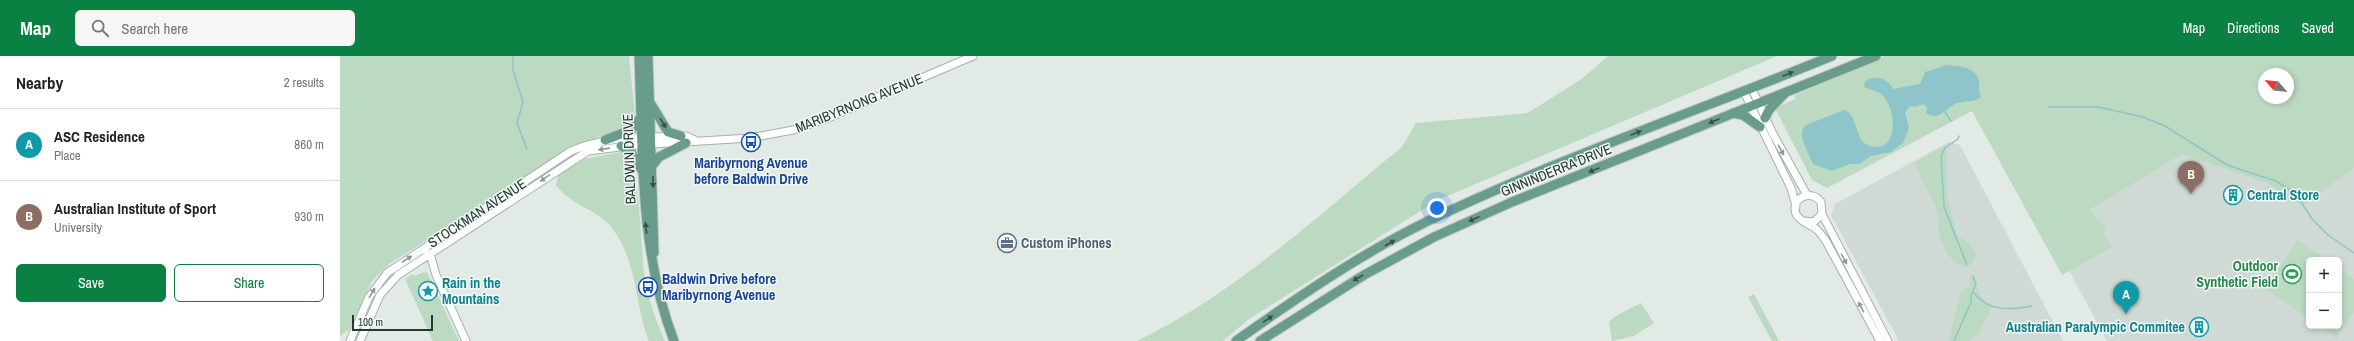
<!DOCTYPE html>
<meta charset="utf-8">
<style>
:root{--surface:#fff;--page:#f6f6f6;--text:#222;--muted:#767676;--line:#e0e0e0;--accent:#0b8043}
body{margin:0;font-family:"Archivo Narrow",sans-serif;background:var(--page);color:var(--text)}
.controls{position:absolute;right:12px;bottom:12px;display:grid;overflow:hidden;border-radius:6px;box-shadow:0 2px 6px #0003}
.controls button{width:36px;height:36px;display:grid;place-items:center;padding:0;border:0;border-bottom:1px solid var(--line);background:var(--surface);color:var(--text);font:20px sans-serif}
.compass{position:absolute;left:1918px;top:12px;width:36px;height:36px;border-radius:50%;background:var(--surface);box-shadow:0 2px 6px #0003;rotate:298deg}
.scale{position:absolute;left:12px;bottom:10px;width:81px;box-sizing:border-box;padding-left:4px;border:2px solid #233932;border-top:0;font-size:11px;line-height:14px;white-space:nowrap;color:#233932;-webkit-text-stroke:3px #f1f7f4;paint-order:stroke}
.you{position:absolute;left:1097px;top:152px;width:14px;height:14px;margin:-10px;border:3px solid #fff;border-radius:50%;background:#1a73e8;box-shadow:0 0 0 6px #1a73e833}
.badge{display:grid;place-items:center;width:26px;height:26px;border-radius:50%;background:var(--accent);color:#fff;font-size:13px;font-weight:700}
.pin{position:absolute;translate:-50% -33px;filter:drop-shadow(0 1px 2px #0008)}
.pin::after{content:'';position:absolute;top:21px;width:14px;height:12px;background:inherit;clip-path:polygon(0 0,100% 0,50% 100%)}
.list{margin:0;padding:0;list-style:none}
h2{display:flex;justify-content:space-between;align-items:center;height:52px;margin:0;padding:0 16px;font-size:17px}
h2 small{font-size:13px;font-weight:400;color:var(--muted)}
.list li{display:grid;grid-template-columns:26px 1fr auto;gap:12px;align-items:center;box-sizing:border-box;height:72px;padding:0 16px;border-top:1px solid var(--line)}
.list b{display:block;font-size:15px;white-space:nowrap}
.list p{margin:0;font-size:13px;white-space:nowrap;color:var(--muted)}
.list em{font-size:13px;font-style:normal;color:var(--muted)}
.actions{display:flex;gap:8px;padding:12px 16px}
.actions a{flex:1;padding:9px 0;border:1px solid var(--accent);border-radius:6px;text-align:center;font-size:14px;color:var(--accent)}
.actions .main{background:var(--accent);color:#fff}
.icon{flex:none;width:22px;height:22px;fill:none;stroke:currentColor;stroke-width:2;stroke-linecap:round;stroke-linejoin:round}
.map{position:relative;flex:none;width:2014px;height:285px;overflow:hidden}
header{display:flex;align-items:center;gap:24px;box-sizing:border-box;height:56px;padding:0 20px;background:var(--accent);color:#fff}
header strong{font-size:19px}
nav{display:flex;gap:22px;margin-inline-start:auto;font-size:14px}
.search{width:280px;height:36px;background:var(--page);display:flex;align-items:center;gap:10px;box-sizing:border-box;padding:0 14px;border-radius:6px;color:var(--muted);font-size:15px}
main{display:flex}
aside{flex:1;background:var(--surface)}
.map>svg:first-child{display:block}
</style>
<header>
<strong>Map</strong>
<div class="search"><svg class="icon" aria-label="search" viewBox="0 0 24 24"><circle cx="10" cy="10" r="6"/><path d="M15 15l6 6"/></svg>Search here</div>
<nav><a>Map</a><a>Directions</a><a>Saved</a></nav>
</header>
<main>
<aside>
<h2>Nearby<small>2 results</small></h2>
<ul class="list">
<li><span class="badge" style="background:#0f9aa8">A</span><div><b>ASC Residence</b><p>Place</p></div><em>860 m</em></li>
<li><span class="badge" style="background:#8d6e63">B</span><div><b>Australian Institute of Sport</b><p>University</p></div><em>930 m</em></li>
</ul>
<div class="actions"><a class="main">Save</a><a>Share</a></div>
</aside>
<div class="map">
<svg width="2014" height="285" viewBox="0 0 2014 285">
<rect width="100%" height="100%" fill="#e1eae5"/>
<path fill="#cfdad4" fill-rule="evenodd" d="M2014 0V285H1767L1652 72ZM1924 18H1948V42H1924ZM1969 204H1999V270H1969Z
M1609 86 1620 89 1723 285H1559L1491 159 1495 148Z"/>
<path fill="#bcd9c2" fill-rule="evenodd" d="M0 0H289L295 61 291 68 233 91 49 208 32 225 9 274 0 280Z
M1268 0H1437L1098 144 909 263 883 285H797C892 239 971 166 1052 99L1062 91 1076 67 1188 57 1243 22Z
M1545 0H2014V112L1962 150 1926 126 1842 98 1749 154 1766 172 1764 178 1772 191 1722 219 1632 55 1487 132 1472 124 1435 52 1455 43V39ZM1924 18H1948V42H1924Z
M1606 89 1607 143 1617 180 1628 186 1636 197 1634 204 1628 211C1612 212 1599 186 1598 172 1598 166 1600 159 1597 154 1591 137 1578 123 1576 106Z
M282 96C303 112 300 196 305 224 309 244 316 266 325 285H309C294 248 298 205 272 172 257 153 230 149 216 129L218 119 244 103Z
M1958 184 1986 204H1969V263L1925 232Z
M1999 213 2014 223V256L1996 282 1980 270H1999Z
M86 215 91 224 119 285H93L65 223 72 218 75 220Z
M1633 220 1641 241 1652 250C1648 261 1641 267 1639 278L1632 281 1630 285H1609L1620 239 1629 230 1630 222Z
M1414 238 1439 285H1432L1408 241Z
M1301 247 1314 267 1294 280 1272 285 1269 266C1274 259 1293 252 1301 247Z"/>
<path fill="#8ec5ca" d="M1607 9C1619 10 1637 11 1639 26 1640 32 1638 35 1641 41 1635 47 1625 44 1617 47 1606 51 1601 66 1586 57L1587 52 1583 48 1576 51 1570 50 1565 56 1569 72 1563 87 1551 96 1531 100 1519 108H1510L1492 115 1473 108C1469 97 1455 77 1466 69L1504 54C1520 60 1513 85 1530 90 1560 99 1557 50 1541 38 1537 35 1529 33 1524 31L1525 25C1536 19 1546 21 1553 33L1580 28 1585 16Z"/>
<g fill="none" stroke-linecap="round" stroke-linejoin="round">
<path stroke="#8ec5ca" stroke-width="1.5" d="M173 0V14L183 46 177 67 187 93
M1708 51H1758L1803 61 1825 70 1887 109 1936 125 1956 138 1972 163 1988 179 2014 197
M1605 56 1611 65
M1619 80 1618 83 1605 92 1601 100 1604 151 1627 209
M1634 237C1649 256 1670 254 1692 250
M1614 285 1631 246V240L1636 228 1633 220"/>
<defs>
<path id="minor" d="M1412 33 1433 78 1467 139
M1404 36 1451 132 1456 150
M1482 158 1548 285
M1463 165 1474 166 1482 158 1481 146C1472 133 1450 141 1456 158 1460 166 1470 168 1476 173 1480 176 1483 181 1486 185L1540 285
M87 197 91 201 96 219 126 285
M10 285 29 241 47 217 231 95C267 79 308 82 346 80L355 84
M20 285 40 239 58 219 248 95 296 89 410 82 453 74 488 62 633 0"/>
<path id="major" d="M299 0C303 96 299 194 334 285
M308 0 314 197
M311 48 328 76 341 80
M1393 57 1403 59 1420 71
M1425 62 1429 54 1444 38
M265 84 291 74 301 61
M281 90 291 96 303 116
M312 110 319 101 346 87
M896 285C955 243 1022 197 1088 165 1219 102 1358 55 1492 0
M920 285 1024 219 1094 181 1172 146 1536 0"/>
</defs>
<use href="#minor" stroke="#a4b1ac" stroke-width="9"/>
<use href="#major" stroke="#c1c8c6" stroke-width="11"/>
<use href="#minor" stroke="#fff" stroke-width="7"/>
<use href="#major" stroke="#6a9c8c" stroke-width="9"/>
</g>
<defs><path id="oneway-solid" d="M-6-.8H1V-3.2L6.5 0L1 3.2V.8H-6Z"/></defs>
<g fill="#355248">
<use href="#oneway-solid" transform="translate(1448 18) rotate(-22)"/>
<use href="#oneway-solid" transform="translate(1374 65) rotate(157)"/>
<use href="#oneway-solid" transform="translate(323 67) rotate(59)"/>
<use href="#oneway-solid" transform="translate(1296 77) rotate(-22)"/>
<use href="#oneway-solid" transform="translate(1254 114) rotate(158)"/>
<use href="#oneway-solid" transform="translate(313 126) rotate(88)"/>
<use href="#oneway-solid" transform="translate(1134 163) rotate(156)"/>
<use href="#oneway-solid" transform="translate(306 172) rotate(-96)"/>
<use href="#oneway-solid" transform="translate(1050 187) rotate(-30)"/>
<use href="#oneway-solid" transform="translate(1018 222) rotate(149)"/>
<use href="#oneway-solid" transform="translate(928 263) rotate(-35)"/>
</g>
<g fill="#919c98">
<use href="#oneway-solid" transform="translate(264 93) rotate(172)"/>
<use href="#oneway-solid" transform="translate(1441 94) rotate(61)"/>
<use href="#oneway-solid" transform="translate(205 122) rotate(146)"/>
<use href="#oneway-solid" transform="translate(67 203) rotate(-33)"/>
<use href="#oneway-solid" transform="translate(1504 203) rotate(62)"/>
<use href="#oneway-solid" transform="translate(32 237) rotate(-60)"/>
<use href="#oneway-solid" transform="translate(1521 251) rotate(-118)"/>
</g>
<defs>
<symbol id="bus-ring" viewBox="-11 -11 22 22"><circle r="9.5" fill="#f1f7f4" stroke="#1a4fb4" stroke-width="1.5"/><path d="M-5-6H5V4H4V6H2V4H-2V6H-4V4H-5ZM-3.5-4V0h7V-4ZM-3.5 1.2v1.5H-2V1.2ZM2 1.2v1.5H3.5V1.2Z" fill="#1a4fb4"/></symbol>
<symbol id="building-ring" viewBox="-11 -11 22 22"><circle r="9.5" fill="#f1f7f4" stroke="#0f9aa8" stroke-width="1.5"/><path d="M-4-6H4V6H1V3H-1V6H-4ZM-2.5-4.3h1.7v1.8h-1.7ZM.8-4.3h1.7v1.8H.8ZM-2.5-1h1.7V.8h-1.7ZM.8-1h1.7V.8H.8Z" fill="#0f9aa8"/></symbol>
<symbol id="office-ring" viewBox="-11 -11 22 22"><circle r="9.5" fill="#f1f7f4" stroke="#5c6f8a" stroke-width="1.5"/><path d="M-6-3h4V-5.5h4V-3h4V5H-6ZM-1-4.5V-3h2v-1.5ZM-6 0V1H6V0Z" fill="#5c6f8a"/></symbol>
<symbol id="stadium-ring" viewBox="-11 -11 22 22"><circle r="9.5" fill="#f1f7f4" stroke="#2e9e5b" stroke-width="1.5"/><path d="M0-5a6.5 5 0 1 0 0 10a6.5 5 0 1 0 0-10ZM-3.5-1.8h7v3.6h-7Z" fill="#2e9e5b"/></symbol>
<symbol id="sight-ring" viewBox="-11 -11 22 22"><circle r="9.5" fill="#f1f7f4" stroke="#0f9aa8" stroke-width="1.5"/><path d="M0-6L1.8-2.2L6-1.7L2.9 1.2L3.7 5.4L0 3.3L-3.7 5.4L-2.9 1.2L-6-1.7L-1.8-2.2Z" fill="#0f9aa8"/></symbol>
</defs>
<g fill-rule="evenodd">
<use href="#bus-ring" x="400" y="75" width="22" height="22"/>
<use href="#building-ring" x="1882" y="128" width="22" height="22"/>
<use href="#office-ring" x="656" y="176" width="22" height="22"/>
<use href="#stadium-ring" x="1941" y="207" width="22" height="22"/>
<use href="#bus-ring" x="297" y="220" width="22" height="22"/>
<use href="#sight-ring" x="77" y="224" width="22" height="22"/>
<use href="#building-ring" x="1848" y="260" width="22" height="22"/>
</g>
<g text-anchor="middle" dominant-baseline="central" stroke-width="3" stroke-linejoin="round" paint-order="stroke">
<g font-size="14" fill="#233932" stroke="#f1f7f4">
<text transform="translate(519 47) rotate(-22)">MARIBYRNONG AVENUE</text>
<text transform="translate(289 103) rotate(-92)">BALDWIN DRIVE</text>
<text transform="translate(1216 114) rotate(-22)">GINNINDERRA DRIVE</text>
<text transform="translate(137 157) rotate(-33)">STOCKMAN AVENUE</text>
</g>
<g font-size="14" font-weight="bold" fill="#164399" stroke="#f1f7f4">
<text x="411" y="107">Maribyrnong Avenue<tspan x="411" dy="16">before Baldwin Drive</tspan></text>
<text x="322" y="223" text-anchor="start">Baldwin Drive before<tspan x="322" dy="16">Maribyrnong Avenue</tspan></text>
</g>
<g font-size="14" font-weight="bold" fill="#0d838f" stroke="#f1f7f4" text-anchor="start">
<text x="1907" y="139">Central Store</text>
<text x="102" y="227">Rain in the<tspan x="102" dy="16">Mountains</tspan></text>
<text x="1845" y="271" text-anchor="end">Australian Paralympic Commitee</text>
</g>
<g font-size="14" font-weight="bold" fill="#4e5e75" stroke="#f1f7f4" text-anchor="start">
<text x="681" y="187">Custom iPhones</text>
</g>
<g font-size="14" font-weight="bold" fill="#27864d" stroke="#f1f7f4" text-anchor="end">
<text x="1938" y="210">Outdoor<tspan x="1938" dy="16">Synthetic Field</tspan></text>
</g>
</g>
</svg>
<div class="controls">
<button>+</button>
<button>−</button>
</div>
<svg class="compass" viewBox="-18 -18 36 36"><path d="M0-13l5 13h-10z" fill="#e53935"/><path d="M0 13l5-13h-10z" fill="#767676"/></svg>
<div class="scale">100 m</div>
<div class="you"></div>
<div class="pin badge" style="left:1786px;top:258px;background:#0f9aa8">A</div>
<div class="pin badge" style="left:1851px;top:138px;background:#8d6e63">B</div>
</div>
</main>
